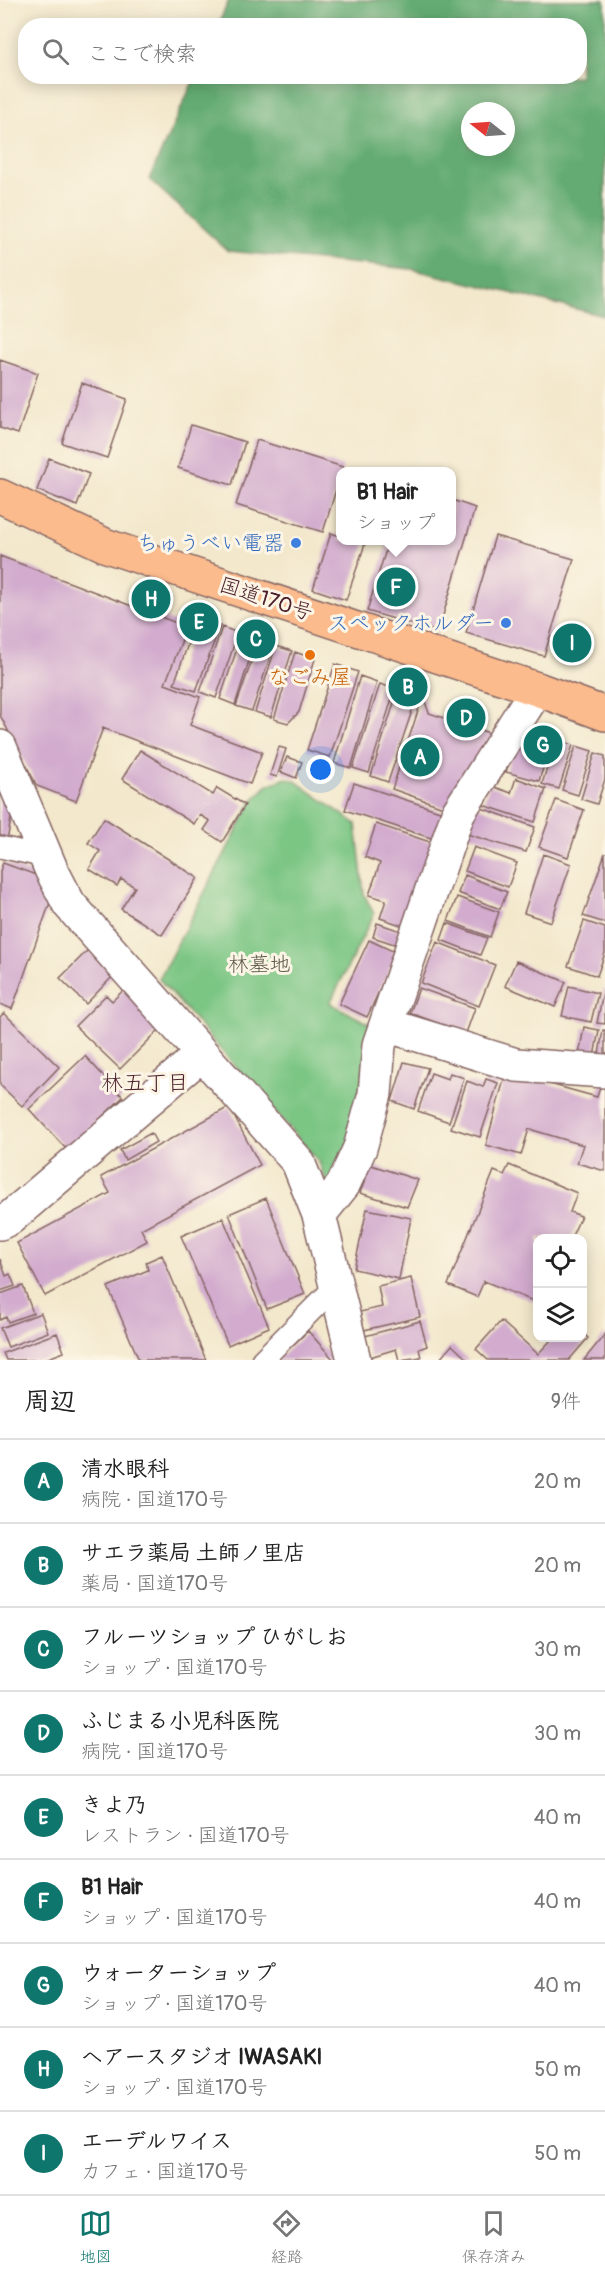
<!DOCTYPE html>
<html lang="ja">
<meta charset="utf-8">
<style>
:root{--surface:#fff;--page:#f6f6f6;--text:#222;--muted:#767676;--line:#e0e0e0;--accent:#0f766e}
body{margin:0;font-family:Pangolin,"Klee One",sans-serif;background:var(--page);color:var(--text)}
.controls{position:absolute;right:18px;bottom:18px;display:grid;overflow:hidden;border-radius:12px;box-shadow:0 3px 15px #0003}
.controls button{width:54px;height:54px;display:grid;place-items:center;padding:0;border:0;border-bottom:2px solid var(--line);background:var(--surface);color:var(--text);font:30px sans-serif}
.compass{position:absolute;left:461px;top:102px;width:54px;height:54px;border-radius:50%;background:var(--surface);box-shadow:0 3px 15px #0003;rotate:287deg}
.you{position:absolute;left:321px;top:770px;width:21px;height:21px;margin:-15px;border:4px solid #fff;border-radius:50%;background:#1a73e8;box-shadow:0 0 0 9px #1a73e833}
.badge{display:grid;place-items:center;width:39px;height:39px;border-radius:50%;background:var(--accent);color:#fff;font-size:20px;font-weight:700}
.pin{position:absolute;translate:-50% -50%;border:3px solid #fff;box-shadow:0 2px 6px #0006}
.popup{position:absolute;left:336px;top:467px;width:120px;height:78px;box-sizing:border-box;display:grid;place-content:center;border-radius:12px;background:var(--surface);filter:drop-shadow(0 2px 4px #0005);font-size:20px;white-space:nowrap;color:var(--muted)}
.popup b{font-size:22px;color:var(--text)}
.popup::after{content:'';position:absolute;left:50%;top:100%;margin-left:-12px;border:12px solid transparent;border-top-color:var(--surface)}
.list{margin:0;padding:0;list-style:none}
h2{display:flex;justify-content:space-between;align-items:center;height:78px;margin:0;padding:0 24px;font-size:26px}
h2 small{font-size:20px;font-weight:400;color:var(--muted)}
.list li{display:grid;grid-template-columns:39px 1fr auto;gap:18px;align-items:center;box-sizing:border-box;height:84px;padding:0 24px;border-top:2px solid var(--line)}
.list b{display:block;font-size:22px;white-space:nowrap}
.list p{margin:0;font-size:20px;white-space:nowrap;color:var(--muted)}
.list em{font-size:20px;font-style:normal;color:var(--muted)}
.icon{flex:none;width:33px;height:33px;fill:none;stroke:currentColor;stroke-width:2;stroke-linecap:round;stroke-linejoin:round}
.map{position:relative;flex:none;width:605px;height:1360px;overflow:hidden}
.search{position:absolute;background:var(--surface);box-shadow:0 3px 15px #0003;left:18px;right:18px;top:18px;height:66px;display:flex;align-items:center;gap:15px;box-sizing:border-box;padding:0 21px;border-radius:24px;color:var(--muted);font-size:22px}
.sheet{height:834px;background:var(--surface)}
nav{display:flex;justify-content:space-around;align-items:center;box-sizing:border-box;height:84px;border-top:2px solid var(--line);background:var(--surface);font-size:16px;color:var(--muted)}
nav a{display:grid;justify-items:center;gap:3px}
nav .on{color:var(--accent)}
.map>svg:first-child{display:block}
</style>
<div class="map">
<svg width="605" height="1360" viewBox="0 0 605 1360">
<rect width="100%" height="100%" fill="#fcf5e5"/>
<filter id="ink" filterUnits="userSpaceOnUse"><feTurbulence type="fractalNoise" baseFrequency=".0167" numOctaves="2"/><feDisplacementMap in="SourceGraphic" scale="12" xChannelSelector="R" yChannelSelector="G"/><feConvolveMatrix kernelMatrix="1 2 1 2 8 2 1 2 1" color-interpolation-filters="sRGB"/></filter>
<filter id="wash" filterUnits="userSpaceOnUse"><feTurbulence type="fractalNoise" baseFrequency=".008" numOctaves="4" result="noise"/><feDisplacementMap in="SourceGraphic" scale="24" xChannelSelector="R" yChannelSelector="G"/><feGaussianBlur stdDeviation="1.35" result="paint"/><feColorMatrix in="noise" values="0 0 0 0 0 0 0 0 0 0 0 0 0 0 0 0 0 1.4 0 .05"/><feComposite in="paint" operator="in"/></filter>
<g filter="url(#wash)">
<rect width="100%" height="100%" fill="#f3e8cc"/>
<path fill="#7bc684" stroke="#627258" stroke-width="1.5" d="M286 778 295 781 356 824 364 894 374 914 330 1003 375 1027 364 1101 330 1192 319 1162 159 979 253 800 268 785Z"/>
<path fill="#64ab72" stroke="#57654e" stroke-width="1.5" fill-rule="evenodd" d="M229 0H605V316L411 269 228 251 149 179 195 77 580 76V26L218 25ZM470 111H506V147H470Z"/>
<g id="blocks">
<path fill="#d2abce" d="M0 360 38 373 18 434 0 428Z
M82 383 127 399 107 458 62 443Z
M191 425 245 442 232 485 178 468Z
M257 440 343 467 323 532 236 505Z
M49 458 89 474 77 506 37 490Z
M452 500 475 508 438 632 367 611 389 540H452Z
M331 533 340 536V540H353L365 544 346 600 313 589Z
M495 536 574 559 544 656 466 633Z
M0 556 187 627 165 684 200 697 190 725 262 752 250 784 103 728 76 801 37 786 0 715Z
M197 618 220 626 196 691 174 684Z
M222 627 238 633 216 698 200 692Z
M242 634 256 639 235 705 220 699Z
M259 640 274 645 252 711 236 706Z
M276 646 292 651 271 717 255 712Z
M295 652 315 659 299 712 288 723 274 719Z
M335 664 358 672 330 757 307 750Z
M360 676 377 682 351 768 334 763Z
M380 684 395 689 369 773 353 768Z
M398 690 417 696 388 782 371 776Z
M423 696 429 713 498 736 449 809 392 789Z
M525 727 553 736 539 781 506 772 516 738Z
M556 739 573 745 559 789 542 784Z
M576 746 592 751 578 795 562 790Z
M279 747 286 749 277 777 270 775Z
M140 750 213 795 217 788 245 805 222 842 204 830 210 821 200 815 194 824 122 779Z
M595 753 605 756V779L597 804 581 799Z
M287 757 302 762 296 778 281 772Z
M516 778 546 789 535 822 483 805 489 785 511 793Z
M0 783 14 802 7 841 0 840Z
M354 783 443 812 434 839 345 810Z
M556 800 584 810 568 857 539 847Z
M476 806 535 827 526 852 467 834Z
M104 818 198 878 162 935 121 909 135 887 121 879 117 886 89 869 100 851 88 843Z
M376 824 436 844 407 927 380 918 386 900 369 895 380 863 365 857Z
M474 847 517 863 508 887 465 871Z
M605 853V923L583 916Z
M543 854 571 864 551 922 524 913Z
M3 863 47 879 52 897 12 1009 0 1004V871Z
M465 875 507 892 500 909 458 893Z
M457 897 499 912 490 937 448 921Z
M584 921 605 928V953L597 976 568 966Z
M377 923 404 932 400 946 373 937Z
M447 923 487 938 480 955 441 940Z
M369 940 397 953 367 1017 339 1004Z
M437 942 495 965 479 1006 421 983Z
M88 950 114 975 86 1004 60 978Z
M516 961 566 982 555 1007 505 986Z
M569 986 598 993 591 1022 562 1016Z
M127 987 165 1024 120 1069 75 1026 106 995 112 1001Z
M419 988 475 1008 466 1033 410 1013Z
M604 988H605V1024L597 1023Z
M4 1013 59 1067 22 1106 0 1085V1017Z
M584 1027 599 1030 593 1062 578 1060Z
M603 1030H605V1062L598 1060Z
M85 1056 123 1097 67 1150 29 1109Z
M404 1062 428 1068 414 1109 392 1101Z
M506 1072 597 1097 602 1081 605 1082V1171L577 1163 583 1145 529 1129 521 1155 486 1145Z
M431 1073 448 1079 450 1073 464 1078 449 1122 418 1111Z
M486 1079 498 1083 480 1137 451 1128 467 1081 483 1087Z
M229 1107 260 1165 141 1229 147 1241 45 1296 17 1243 110 1193 101 1177Z
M151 1133 156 1142 125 1160 120 1150Z
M371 1165 418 1180 407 1207 360 1193Z
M509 1165 577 1193 570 1212 581 1216 571 1238H538V1290L533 1301 484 1281 477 1297 448 1285 494 1171 504 1175Z
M266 1198 305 1294 267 1309 229 1214Z
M367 1209 411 1218 399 1279 354 1269Z
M223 1218 269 1327 228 1345 181 1236Z
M162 1255 206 1360H139L108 1287 148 1270 146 1262Z
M0 1259 6 1276 10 1274 15 1286 0 1291Z
M411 1278 420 1317 364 1330 360 1312 382 1307 378 1286Z
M23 1286 33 1313 8 1322 6 1317 0 1320V1294Z
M41 1313 48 1332 8 1347 0 1328Z
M420 1321 427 1346 419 1349 421 1357 399 1360 396 1349 370 1357 365 1336Z
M501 1321 538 1354 553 1338H582V1332L588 1338 569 1360H488L476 1349Z
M308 1331 334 1360H277Z
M57 1333 64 1352 43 1360H6L3 1353Z
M605 1334V1360H584Z
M452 1345 468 1360H439Z"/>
</g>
</g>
<g filter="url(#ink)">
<use href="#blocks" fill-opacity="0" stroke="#856563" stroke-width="1.5"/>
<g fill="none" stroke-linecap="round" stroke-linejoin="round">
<defs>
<path id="lane" d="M0 847 46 857
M262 1360 336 1286"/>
<path id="street" d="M0 747 51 869 69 904 298 1162 319 1215 354 1360
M386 1025 516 1065 605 1071
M319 1215 343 1185 360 1148 375 1094 379 1045 458 813 537 689
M0 1223 10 1218 202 1054"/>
<path id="highway" d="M0 496 107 546 537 689 605 714"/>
</defs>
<use href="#lane" stroke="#856563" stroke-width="24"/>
<use href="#street" stroke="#856563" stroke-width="36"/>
<use href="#highway" stroke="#856563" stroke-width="36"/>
<use href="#lane" stroke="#fff" stroke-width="21"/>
<use href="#street" stroke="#fff" stroke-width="33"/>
<use href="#highway" stroke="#fbbb8d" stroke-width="33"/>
</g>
</g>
<g fill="#3f7fe0" stroke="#fcf5e5" stroke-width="2">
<circle cx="296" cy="543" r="6"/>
<circle cx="506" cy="623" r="6"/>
</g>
<circle fill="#e8710a" stroke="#fcf5e5" stroke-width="2" cx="310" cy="655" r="6"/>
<g text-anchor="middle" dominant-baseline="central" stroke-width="6" stroke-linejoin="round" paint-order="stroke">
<g font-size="21" fill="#366cbe" stroke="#fcf5e5" text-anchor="end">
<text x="284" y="543">ちゅうべい電器</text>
<text x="494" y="623">スペックホルダー</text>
</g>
<g font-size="21" fill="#4a1f2b" stroke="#fcf5e5">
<text transform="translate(266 599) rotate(18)">国道170号</text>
</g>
<g font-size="21" fill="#c56008" stroke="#fcf5e5">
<text x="310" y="677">なごみ屋</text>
</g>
<g font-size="21" fill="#5b594a" stroke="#fcf5e5">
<text x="259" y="964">林墓地</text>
</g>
<g font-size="22" fill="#4a1f2b" stroke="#fcf5e5">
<text x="145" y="1083">林五丁目</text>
</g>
</g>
</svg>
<div class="controls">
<button><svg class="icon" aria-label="locate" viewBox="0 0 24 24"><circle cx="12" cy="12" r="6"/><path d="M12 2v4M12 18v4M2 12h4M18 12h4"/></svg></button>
<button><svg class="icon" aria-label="layers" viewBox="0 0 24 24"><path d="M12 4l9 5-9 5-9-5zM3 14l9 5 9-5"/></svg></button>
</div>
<svg class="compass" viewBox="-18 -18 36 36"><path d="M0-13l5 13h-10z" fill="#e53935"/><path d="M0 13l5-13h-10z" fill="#767676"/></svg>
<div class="you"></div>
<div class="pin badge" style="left:420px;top:757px">A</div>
<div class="pin badge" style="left:408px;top:687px">B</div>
<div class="pin badge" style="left:256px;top:639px">C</div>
<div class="pin badge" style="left:466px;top:718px">D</div>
<div class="pin badge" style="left:199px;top:622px">E</div>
<div class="pin badge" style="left:396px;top:587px">F</div>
<div class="popup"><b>B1 Hair</b>ショップ</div>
<div class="pin badge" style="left:543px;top:745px">G</div>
<div class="pin badge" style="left:151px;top:599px">H</div>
<div class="pin badge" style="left:572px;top:643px">I</div>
<div class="search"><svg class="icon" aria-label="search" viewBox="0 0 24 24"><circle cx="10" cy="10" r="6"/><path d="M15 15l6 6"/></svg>ここで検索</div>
</div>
<section class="sheet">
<h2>周辺<small>9件</small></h2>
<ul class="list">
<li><span class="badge">A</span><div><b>清水眼科</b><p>病院 · 国道170号</p></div><em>20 m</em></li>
<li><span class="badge">B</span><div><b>サエラ薬局 土師ノ里店</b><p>薬局 · 国道170号</p></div><em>20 m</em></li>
<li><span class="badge">C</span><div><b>フルーツショップ ひがしお</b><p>ショップ · 国道170号</p></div><em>30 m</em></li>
<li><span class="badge">D</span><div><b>ふじまる小児科医院</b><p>病院 · 国道170号</p></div><em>30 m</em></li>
<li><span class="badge">E</span><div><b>きよ乃</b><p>レストラン · 国道170号</p></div><em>40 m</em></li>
<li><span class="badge">F</span><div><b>B1 Hair</b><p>ショップ · 国道170号</p></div><em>40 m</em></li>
<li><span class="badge">G</span><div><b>ウォーターショップ</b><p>ショップ · 国道170号</p></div><em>40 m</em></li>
<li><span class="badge">H</span><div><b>ヘアースタジオ IWASAKI</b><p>ショップ · 国道170号</p></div><em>50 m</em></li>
<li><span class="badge">I</span><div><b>エーデルワイス</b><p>カフェ · 国道170号</p></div><em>50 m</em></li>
</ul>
</section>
<nav>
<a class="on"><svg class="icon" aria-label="map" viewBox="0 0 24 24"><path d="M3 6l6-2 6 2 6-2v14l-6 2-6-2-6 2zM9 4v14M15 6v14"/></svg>地図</a>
<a><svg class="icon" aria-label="directions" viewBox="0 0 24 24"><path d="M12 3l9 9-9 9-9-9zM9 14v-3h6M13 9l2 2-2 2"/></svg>経路</a>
<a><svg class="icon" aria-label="saved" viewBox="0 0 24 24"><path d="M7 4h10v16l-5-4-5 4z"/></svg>保存済み</a>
</nav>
